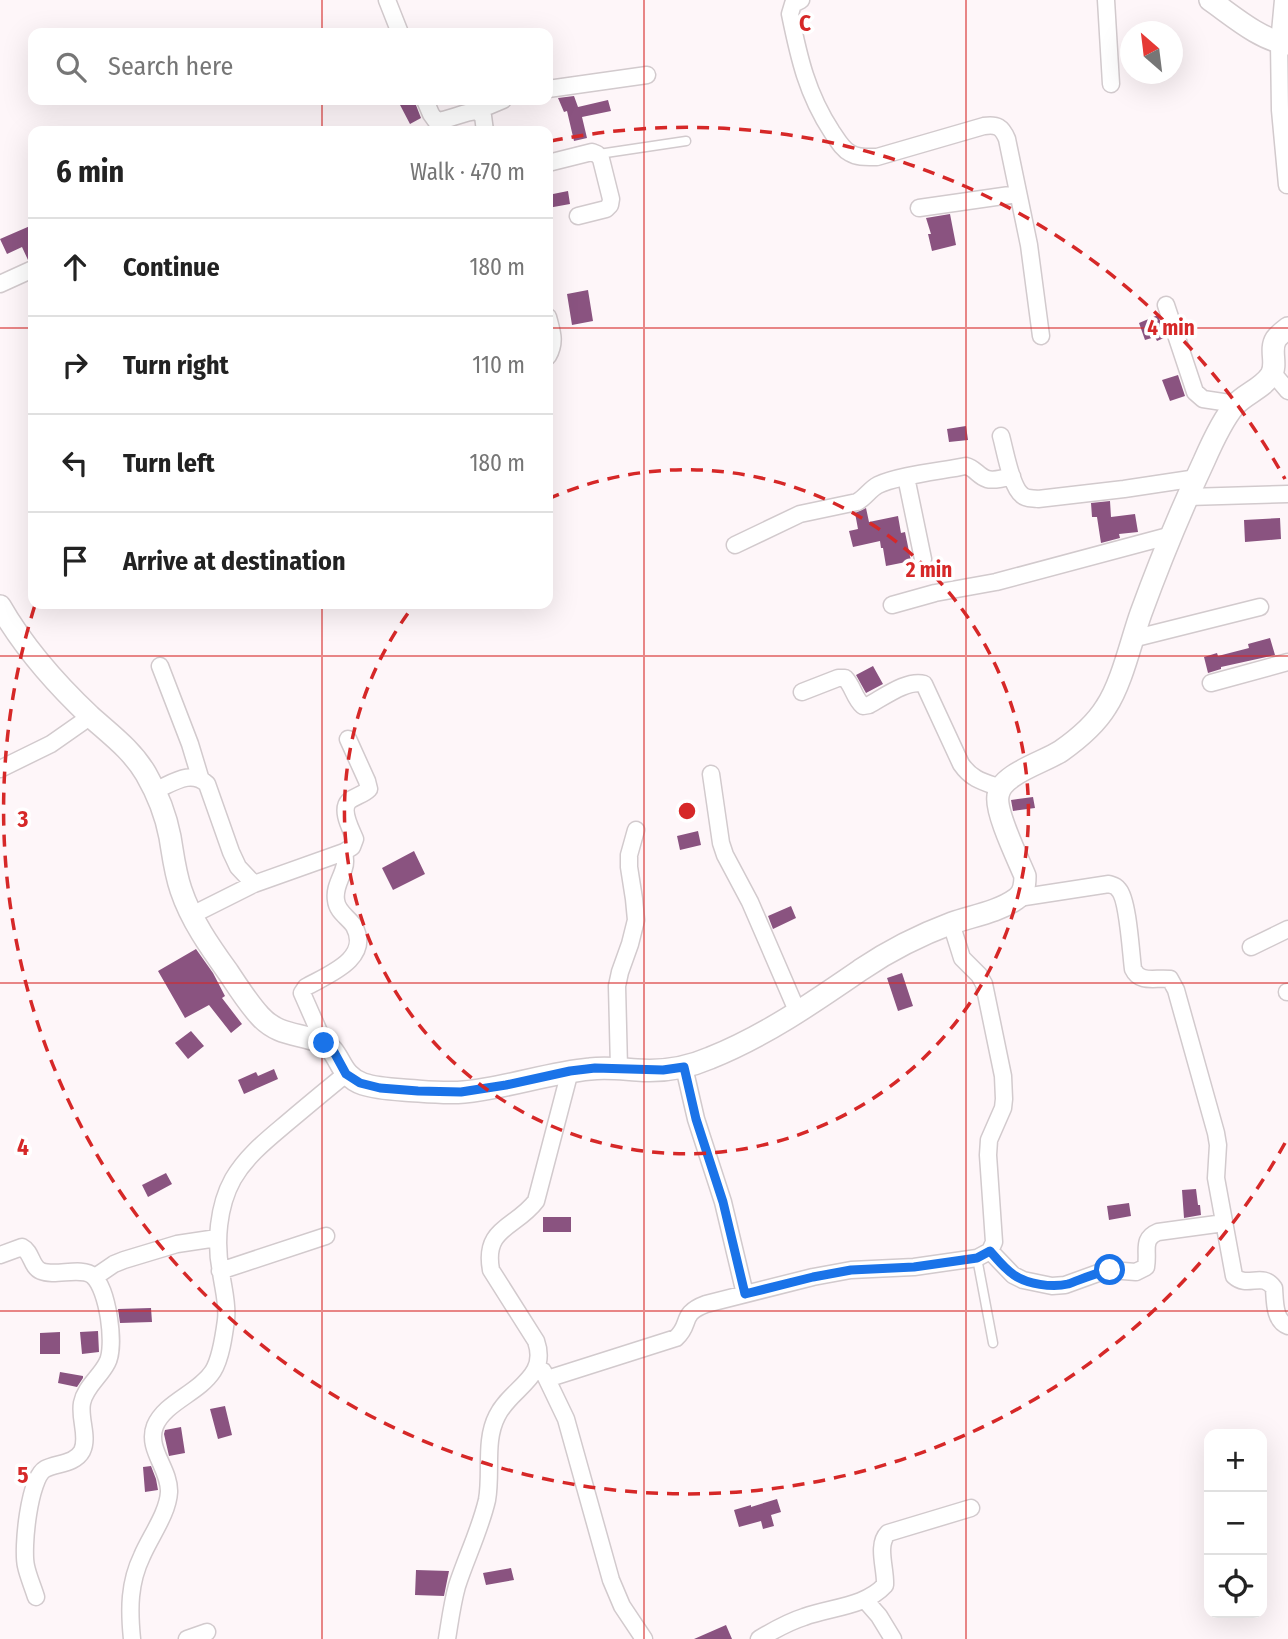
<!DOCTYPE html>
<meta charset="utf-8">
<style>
:root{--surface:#fff;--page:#f2f2f2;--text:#222;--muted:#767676;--line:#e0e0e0}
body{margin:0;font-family:"Fira Sans Condensed",sans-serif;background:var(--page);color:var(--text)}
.controls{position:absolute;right:21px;bottom:21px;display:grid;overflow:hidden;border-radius:14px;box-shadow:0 7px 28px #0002}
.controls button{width:63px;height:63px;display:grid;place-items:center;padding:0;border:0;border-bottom:2px solid var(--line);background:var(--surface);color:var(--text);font:35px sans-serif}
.compass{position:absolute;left:1120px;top:21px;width:63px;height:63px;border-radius:50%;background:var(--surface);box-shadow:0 7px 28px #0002;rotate:332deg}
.stop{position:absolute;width:21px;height:21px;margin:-16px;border:5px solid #1a73e8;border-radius:50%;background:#fff}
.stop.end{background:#1a73e8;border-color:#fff;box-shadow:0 2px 7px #0008}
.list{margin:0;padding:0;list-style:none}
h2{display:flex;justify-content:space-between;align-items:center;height:91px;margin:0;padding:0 28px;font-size:30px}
h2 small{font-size:23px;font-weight:400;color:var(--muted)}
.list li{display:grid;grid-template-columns:46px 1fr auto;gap:21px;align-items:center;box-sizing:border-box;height:98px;padding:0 28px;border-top:2px solid var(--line)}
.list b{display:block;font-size:26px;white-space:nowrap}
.list em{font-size:23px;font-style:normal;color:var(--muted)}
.icon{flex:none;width:38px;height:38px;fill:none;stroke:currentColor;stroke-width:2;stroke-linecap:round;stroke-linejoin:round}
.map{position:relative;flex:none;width:1288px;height:1639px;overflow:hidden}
.search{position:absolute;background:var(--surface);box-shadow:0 7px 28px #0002;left:28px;top:28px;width:525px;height:77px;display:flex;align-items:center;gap:18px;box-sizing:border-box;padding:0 24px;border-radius:14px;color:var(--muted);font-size:26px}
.panel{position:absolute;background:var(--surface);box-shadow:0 7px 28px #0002;left:28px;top:126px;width:525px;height:483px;border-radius:14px}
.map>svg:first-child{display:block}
</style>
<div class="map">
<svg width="1288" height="1639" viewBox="0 0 1288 1639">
<rect width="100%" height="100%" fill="#fef6f9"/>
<path fill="#8a5380" d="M574 96 578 107 608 100 611 111 582 117 587 138 574 141 567 111 564 112 558 98Z
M406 100H414L421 118 410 124 399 103Z
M568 191 570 204 548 208V195Z
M950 214 956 245 932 251 928 234H931L926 218Z
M30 226 33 234V259L28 260 22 247 7 254 0 239Z
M588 290 593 321 572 325 567 294Z
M1158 315 1166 337 1157 341 1155 337 1145 340 1139 323Z
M1178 375 1185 396 1170 401 1162 380Z
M966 426 968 440 949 442 947 429Z
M1110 501 1111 517 1135 514 1138 532 1119 534 1120 538 1101 543 1097 517H1092L1091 503Z
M866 508 869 522 898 516 901 533 905 532 911 561 886 566 883 548H881L880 541 853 547 849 531 858 529 855 513Z
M1280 518 1281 539 1245 542 1244 520Z
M1270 638 1275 655 1221 667V669L1208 673 1204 657 1217 653 1218 656 1249 648 1248 644Z
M873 666 883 684 866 693 856 675Z
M1033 797 1035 808 1013 811 1011 800Z
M698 831 701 845 680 850 677 836Z
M414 851 425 874 393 890 382 868Z
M791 906 796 918 773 929 768 916Z
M196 949 213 973 225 996 222 998 242 1024 231 1033 209 1005 185 1018 158 971Z
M902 973 913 1006 898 1011 887 978Z
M191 1031 204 1046 188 1059 175 1043Z
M274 1069 278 1079 244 1094 238 1080 256 1072 258 1076Z
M166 1173 172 1184 148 1197 142 1185Z
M1196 1189 1198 1205H1200L1201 1215 1184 1218 1182 1190Z
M1129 1203 1131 1216 1109 1220 1107 1206Z
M543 1217H571V1232H543Z
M151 1308 152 1322 120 1323 118 1309Z
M98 1331 99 1352 82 1354 80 1332Z
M60 1332V1354H40V1333Z
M60 1372 83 1376V1378L77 1387 58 1383Z
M225 1406 232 1435 218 1439 210 1409Z
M181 1427 185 1453 169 1456 164 1434 165 1430Z
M151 1466 156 1479 158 1490 145 1492 143 1467Z
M777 1499 781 1512 771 1515 774 1526 763 1529 761 1521 739 1527 734 1510 751 1505V1507Z
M511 1568 514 1580 486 1585 483 1573Z
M416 1570 449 1571 444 1596 415 1595Z
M726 1625 732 1639H694Z"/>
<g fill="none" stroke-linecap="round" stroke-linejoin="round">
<defs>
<path id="service" d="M599 154 686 141
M977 1258 993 1343"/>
<path id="minor" d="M387 0 400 33
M801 0 793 4 790 14C799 58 807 94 832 132 837 139 842 149 850 153 858 158 867 157 877 157L984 126C997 124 1002 127 1007 139L1029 245 1041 336
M1106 0 1111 84
M1283 0 1279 43 1280 110 1287 185
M548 89 647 75
M425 100 431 114 436 121C450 120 463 112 477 111L483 116 485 131
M477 111 503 100
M548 163 592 152 597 154 601 159 611 199 610 205 606 209 578 216
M919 208 1017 194
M0 284 33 269
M1166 305 1195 392 1203 399 1236 404
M548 317C552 332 556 342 548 356
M1273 373 1288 391
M1001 436C1005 450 1011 487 1022 495 1026 499 1032 498 1038 499L1124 489 1197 478
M906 477 923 559
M1188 497 1288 494
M735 545 800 514 857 502C865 498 870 489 878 485 899 475 942 471 966 466 975 468 978 476 987 479 994 481 1005 478 1012 476
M892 605 935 593 996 582 1172 535
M1132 639 1260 607
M160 666 190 744 200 777
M1211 683 1288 662
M802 692 838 678H845C853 686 854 698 863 706L869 705C884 697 908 679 924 684L961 764C972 780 984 782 1001 788
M0 769 51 744 91 716
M711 774 721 843 725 855 750 902 798 1013
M154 791C173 783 191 769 207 784L231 852 238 867 254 884
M1018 898 1109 884C1115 886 1116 886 1119 890 1128 900 1131 954 1133 969 1140 984 1156 977 1170 979L1176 990 1216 1133 1218 1145 1216 1178 1234 1276C1248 1289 1262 1271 1274 1288 1275 1301 1274 1321 1288 1326
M192 915 254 884 344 852 352 847 355 839C351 829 340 810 349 801 355 796 363 795 369 789L367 781 348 739
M1251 947 1288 929
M1287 992H1288
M324 1043 302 993 306 987C327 975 372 959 354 926 348 917 337 912 336 900 334 888 341 879 344 868 346 863 345 857 344 852
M684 1067 696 1119 723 1202 745 1294
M619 1068 617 986 620 972 630 944 636 920 634 899 629 867V855L636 830
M990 1251 1013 1275 1023 1280 1052 1286 1065 1285 1101 1272 1110 1270 1136 1272 1146 1267C1149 1251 1141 1239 1158 1232L1224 1223
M0 1255 22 1247C32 1252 31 1267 41 1271 55 1277 82 1266 93 1276 108 1289 116 1347 107 1363 100 1377 85 1387 82 1403 79 1419 89 1437 82 1451 75 1464 57 1463 45 1469 29 1478 22 1549 26 1566 28 1576 33 1587 36 1597
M220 1271 326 1236
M95 1277 114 1264 124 1260 177 1244 217 1238
M543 1371 566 1419 611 1580 622 1606 644 1639
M547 1379 676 1338C692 1324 679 1314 706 1304L813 1277 851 1270 914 1267 977 1258 990 1251 994 1242 988 1155 989 1140 1003 1108 1004 1099 1003 1076 984 984 979 975 962 958 951 923
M865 1600 879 1616 893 1639
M132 1639C129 1609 129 1583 142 1556 150 1537 168 1513 169 1492 170 1469 146 1449 155 1426 165 1402 199 1393 213 1371 221 1358 224 1335 226 1320 228 1304 223 1288 221 1272 215 1243 218 1206 233 1179 247 1155 268 1139 288 1122 307 1106 326 1090 346 1074
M187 1639 207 1632
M447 1639C450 1621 452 1604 457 1586 466 1558 480 1530 487 1500 492 1473 484 1441 497 1416 511 1387 549 1378 536 1341L491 1270C483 1227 516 1228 536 1201L570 1071
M759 1639C774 1630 788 1622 804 1617 831 1607 865 1607 885 1585 886 1569 876 1545 888 1533L971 1508"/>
<path id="tertiary" d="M1210 0C1233 16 1260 40 1288 44
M0 606C24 648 55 683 90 716 110 734 132 750 146 774 157 793 166 816 170 837 173 855 175 873 181 890 191 920 210 947 228 972 238 987 248 1003 260 1016 278 1036 299 1033 321 1042 342 1051 337 1075 363 1084 375 1088 389 1089 403 1090 422 1091 444 1094 464 1092 506 1088 548 1073 590 1069 606 1067 621 1069 637 1070 663 1072 687 1068 710 1058 765 1036 814 1002 862 969 890 950 920 935 952 923 972 916 998 912 1016 899 1024 894 1025 885 1025 876 1018 859 995 812 998 796 1000 774 1045 762 1061 751 1078 739 1095 725 1106 707 1122 683 1131 641 1141 613 1160 561 1181 510 1204 461 1211 445 1224 418 1235 405 1245 394 1263 388 1271 375 1278 364 1269 350 1276 339 1279 335 1284 331 1288 328"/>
</defs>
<use href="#service" stroke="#d2cacd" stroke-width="11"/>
<use href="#minor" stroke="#d2cacd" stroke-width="19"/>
<use href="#tertiary" stroke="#d2cacd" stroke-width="24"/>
<use href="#service" stroke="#fff" stroke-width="8"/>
<use href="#minor" stroke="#fff" stroke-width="16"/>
<use href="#tertiary" stroke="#fff" stroke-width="21"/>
</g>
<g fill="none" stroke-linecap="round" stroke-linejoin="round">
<path stroke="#1a73e8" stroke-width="9" d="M324 1043 334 1052 346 1074 360 1083 380 1088 418 1091 461 1092 506 1085 570 1071 595 1068 663 1070 684 1067 696 1119 723 1202 745 1294 813 1277 851 1270 914 1267 977 1258 990 1251C997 1259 1005 1269 1014 1275 1027 1284 1052 1288 1068 1284 1082 1279 1095 1273 1110 1270"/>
</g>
<path fill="none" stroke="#d62828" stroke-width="2" stroke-opacity="0.55" d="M322 0V33M644 0V1639M966 0V1639M322 100V131M0 328H33M548 328H1288M322 604V1639M0 656H1288M0 983H1288M0 1311H1288"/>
<g fill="none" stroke="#d62828" stroke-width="3.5" stroke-dasharray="12 9">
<path d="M548 499A342 342 0 1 1 414 605"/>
<path d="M1285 1143A684 684 0 0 1 35 605M551 141A684 684 0 0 1 1285 479"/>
</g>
<g font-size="23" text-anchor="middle" font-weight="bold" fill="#d62828" stroke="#fff" stroke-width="7" stroke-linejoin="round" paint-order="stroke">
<text x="805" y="31">C</text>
<text x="23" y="827">3</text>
<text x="23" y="1155">4</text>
<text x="23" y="1483">5</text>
</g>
<circle cx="687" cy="811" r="10" fill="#d62828" stroke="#fff" stroke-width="3.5"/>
<g font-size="21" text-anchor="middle" font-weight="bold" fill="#d62828" stroke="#fff" stroke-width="7" stroke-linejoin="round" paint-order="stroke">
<text x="1171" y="335">4 min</text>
<text x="929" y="577">2 min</text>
</g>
</svg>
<div class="controls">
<button>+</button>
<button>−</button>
<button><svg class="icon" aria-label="locate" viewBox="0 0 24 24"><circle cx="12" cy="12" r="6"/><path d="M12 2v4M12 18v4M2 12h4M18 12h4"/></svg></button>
</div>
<svg class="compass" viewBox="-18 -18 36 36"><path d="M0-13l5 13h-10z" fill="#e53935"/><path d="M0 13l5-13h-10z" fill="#767676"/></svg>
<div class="stop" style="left:1110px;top:1270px"></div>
<div class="stop end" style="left:324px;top:1043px"></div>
<div class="search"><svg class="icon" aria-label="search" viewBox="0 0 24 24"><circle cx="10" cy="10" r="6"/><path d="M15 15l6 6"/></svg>Search here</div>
<section class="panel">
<h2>6 min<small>Walk · 470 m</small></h2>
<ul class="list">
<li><svg class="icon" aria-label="ahead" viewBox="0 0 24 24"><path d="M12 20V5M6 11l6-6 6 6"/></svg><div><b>Continue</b></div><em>180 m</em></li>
<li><svg class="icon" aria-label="right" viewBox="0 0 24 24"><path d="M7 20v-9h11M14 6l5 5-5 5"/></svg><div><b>Turn right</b></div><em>110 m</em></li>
<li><svg class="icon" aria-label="left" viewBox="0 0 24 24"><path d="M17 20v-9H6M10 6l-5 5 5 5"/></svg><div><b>Turn left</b></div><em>180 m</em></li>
<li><svg class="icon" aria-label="arrive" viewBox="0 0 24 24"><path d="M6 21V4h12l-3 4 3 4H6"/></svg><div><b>Arrive at destination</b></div></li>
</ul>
</section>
</div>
